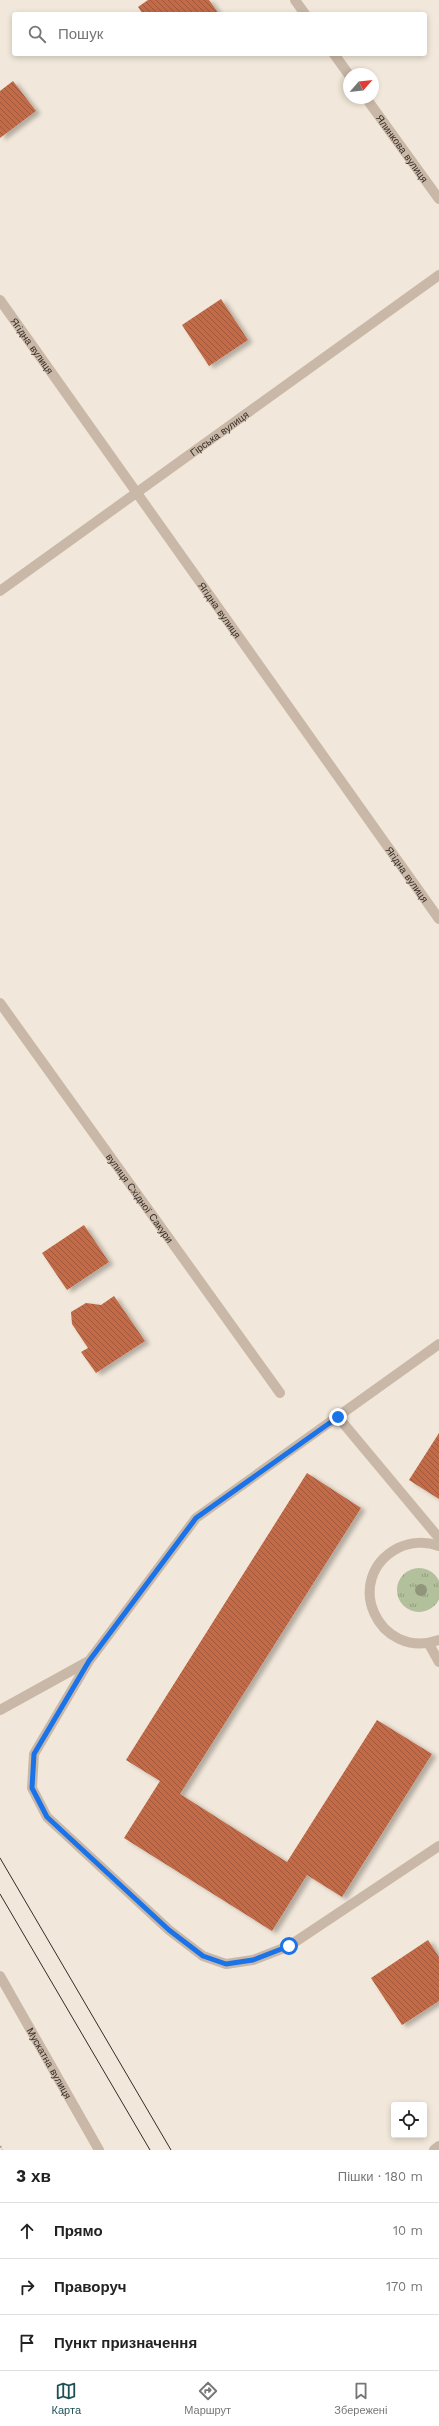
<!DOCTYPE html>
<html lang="uk">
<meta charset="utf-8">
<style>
:root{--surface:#fff;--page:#f2f2f2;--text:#222;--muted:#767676;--line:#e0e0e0;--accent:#1e5056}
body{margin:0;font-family:"Work Sans",sans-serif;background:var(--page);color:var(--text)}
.controls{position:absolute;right:12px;bottom:12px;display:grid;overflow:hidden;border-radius:4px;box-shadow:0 2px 6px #0003}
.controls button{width:36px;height:36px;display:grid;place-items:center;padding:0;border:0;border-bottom:1px solid var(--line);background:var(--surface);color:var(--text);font:20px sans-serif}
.compass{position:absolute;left:343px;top:68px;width:36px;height:36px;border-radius:50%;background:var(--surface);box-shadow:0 2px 6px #0003;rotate:62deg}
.stop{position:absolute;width:12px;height:12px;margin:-9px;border:3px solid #1a73e8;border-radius:50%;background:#fff}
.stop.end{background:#1a73e8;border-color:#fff;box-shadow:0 1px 4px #0008}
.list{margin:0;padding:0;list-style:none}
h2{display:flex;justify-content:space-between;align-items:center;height:52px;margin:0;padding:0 16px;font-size:17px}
h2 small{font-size:13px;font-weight:400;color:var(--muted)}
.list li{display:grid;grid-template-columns:26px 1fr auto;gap:12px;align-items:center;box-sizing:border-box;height:56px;padding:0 16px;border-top:1px solid var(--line)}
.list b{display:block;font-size:15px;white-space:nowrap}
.list em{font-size:13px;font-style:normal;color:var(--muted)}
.icon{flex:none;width:22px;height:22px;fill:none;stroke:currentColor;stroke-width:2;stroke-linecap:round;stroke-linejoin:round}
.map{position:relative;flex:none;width:439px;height:2150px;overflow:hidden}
.search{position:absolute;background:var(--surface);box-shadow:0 2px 6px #0003;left:12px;right:12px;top:12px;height:44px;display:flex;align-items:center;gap:10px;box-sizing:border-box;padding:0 14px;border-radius:4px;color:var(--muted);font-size:15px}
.sheet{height:220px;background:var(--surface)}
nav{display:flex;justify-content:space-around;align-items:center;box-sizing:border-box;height:56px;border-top:1px solid var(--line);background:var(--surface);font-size:11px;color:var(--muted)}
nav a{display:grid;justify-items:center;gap:2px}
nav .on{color:var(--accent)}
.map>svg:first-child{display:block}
</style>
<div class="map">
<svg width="439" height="2150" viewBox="0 0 439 2150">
<defs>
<pattern id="grass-tufts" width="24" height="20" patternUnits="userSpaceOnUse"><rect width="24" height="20" fill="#b2c09b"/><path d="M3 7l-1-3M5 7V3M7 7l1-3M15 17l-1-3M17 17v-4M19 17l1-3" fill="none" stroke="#929c7e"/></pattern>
<pattern id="building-back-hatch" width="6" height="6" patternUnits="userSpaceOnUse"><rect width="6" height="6" fill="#c36a46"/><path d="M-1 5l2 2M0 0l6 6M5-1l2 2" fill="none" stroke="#9f573a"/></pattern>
<filter id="shadow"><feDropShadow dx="4.5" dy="2.5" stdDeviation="2" flood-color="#0004"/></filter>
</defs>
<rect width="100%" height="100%" fill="#f1e7da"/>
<path fill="url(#grass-tufts)" d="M397 1590a22 22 0 1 1 44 0a22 22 0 1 1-44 0Z"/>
<path fill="url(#building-back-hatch)" filter="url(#shadow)" d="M148 0H209L219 14H143L138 7Z
M13 81 36 111 0 138V91Z
M221 299 248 340 209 366 182 325Z
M84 1225 109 1262 67 1290 42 1253Z
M114 1296 145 1341 96 1373 81 1352 88 1348 72 1324 71 1312 86 1303 101 1305Z
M439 1433V1499L409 1480Z
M307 1473 361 1508 180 1794 287 1862 377 1720 432 1754 342 1897 307 1875 272 1931 124 1838 160 1781 126 1760Z
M428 1940 439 1957V2001L402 2025 371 1978Z"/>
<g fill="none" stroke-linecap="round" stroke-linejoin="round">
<path stroke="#b4a291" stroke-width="2.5" stroke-dasharray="2 2" stroke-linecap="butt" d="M0 2146 2 2150"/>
<g stroke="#c9b8a7" stroke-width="10">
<path d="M295 0 305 14"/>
<path d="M334 54 349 75"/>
<path id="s1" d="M366 98 439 199"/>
<path id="s2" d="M0 300 439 919"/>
<path id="s3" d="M0 591 439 275"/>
<path id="s4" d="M0 1003 280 1393"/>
<path d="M439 1344 196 1518 89 1661 34 1754 32 1788 47 1817 169 1930 203 1956 226 1964 253 1960 289 1946 439 1846"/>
<path d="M338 1417 439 1538"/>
<path d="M439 1546C426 1541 410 1542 398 1548 341 1578 378 1661 439 1640"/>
<path d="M429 1644 439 1662"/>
<path d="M0 1710 87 1662"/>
<path id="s5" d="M0 1976 99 2150"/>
<path d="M434 2150 439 2146"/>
</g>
<path stroke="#352c27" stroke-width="1" d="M0 1858 171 2150
M0 1894 150 2150"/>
</g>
<circle fill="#91967a" cx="421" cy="1590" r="6"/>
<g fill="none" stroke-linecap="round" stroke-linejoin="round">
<path stroke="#1a73e8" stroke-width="5" d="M289 1946 253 1960 226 1964 203 1956 169 1930 47 1817 32 1788 34 1754 89 1661 196 1518 338 1417"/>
</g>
<g text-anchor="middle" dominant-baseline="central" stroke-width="4" stroke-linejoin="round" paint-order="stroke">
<g font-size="10" fill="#352c27" stroke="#f9f1e6">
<text stroke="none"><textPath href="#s1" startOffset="62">Ялинкова вулиця</textPath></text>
<text stroke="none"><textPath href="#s2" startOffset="56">Ягідна вулиця</textPath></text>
<text stroke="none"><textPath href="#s3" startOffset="270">Гірська вулиця</textPath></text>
<text stroke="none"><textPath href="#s2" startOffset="380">Ягідна вулиця</textPath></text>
<text stroke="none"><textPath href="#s2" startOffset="704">Ягідна вулиця</textPath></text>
<text stroke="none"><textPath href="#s4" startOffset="240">вулиця Східної Сакури</textPath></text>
<text stroke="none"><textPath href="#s5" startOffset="100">Мускатна вулиця</textPath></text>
</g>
</g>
</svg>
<div class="controls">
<button><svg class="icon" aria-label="locate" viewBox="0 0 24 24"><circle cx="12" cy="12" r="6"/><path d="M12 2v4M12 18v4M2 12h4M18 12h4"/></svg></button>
</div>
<svg class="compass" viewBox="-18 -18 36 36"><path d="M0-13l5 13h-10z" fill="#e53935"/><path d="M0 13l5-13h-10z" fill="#767676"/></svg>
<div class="stop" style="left:289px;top:1946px"></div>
<div class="stop end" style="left:338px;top:1417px"></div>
<div class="search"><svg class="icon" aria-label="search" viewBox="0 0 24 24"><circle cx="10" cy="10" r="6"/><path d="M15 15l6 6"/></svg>Пошук</div>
</div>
<section class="sheet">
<h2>3 хв<small>Пішки · 180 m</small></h2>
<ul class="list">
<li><svg class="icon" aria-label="ahead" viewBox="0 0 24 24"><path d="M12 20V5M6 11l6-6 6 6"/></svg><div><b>Прямо</b></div><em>10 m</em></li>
<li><svg class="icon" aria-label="right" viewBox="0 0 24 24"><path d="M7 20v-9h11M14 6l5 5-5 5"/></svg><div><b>Праворуч</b></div><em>170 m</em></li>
<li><svg class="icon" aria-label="arrive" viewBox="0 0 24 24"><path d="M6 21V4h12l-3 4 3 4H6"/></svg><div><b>Пункт призначення</b></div></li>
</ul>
</section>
<nav>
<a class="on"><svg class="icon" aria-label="map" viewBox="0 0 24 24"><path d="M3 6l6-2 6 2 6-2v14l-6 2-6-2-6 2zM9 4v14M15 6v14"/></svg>Карта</a>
<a><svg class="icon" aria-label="directions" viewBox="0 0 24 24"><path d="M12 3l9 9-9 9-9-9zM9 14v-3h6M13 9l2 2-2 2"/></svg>Маршрут</a>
<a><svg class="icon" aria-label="saved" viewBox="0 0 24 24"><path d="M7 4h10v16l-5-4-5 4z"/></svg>Збережені</a>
</nav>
